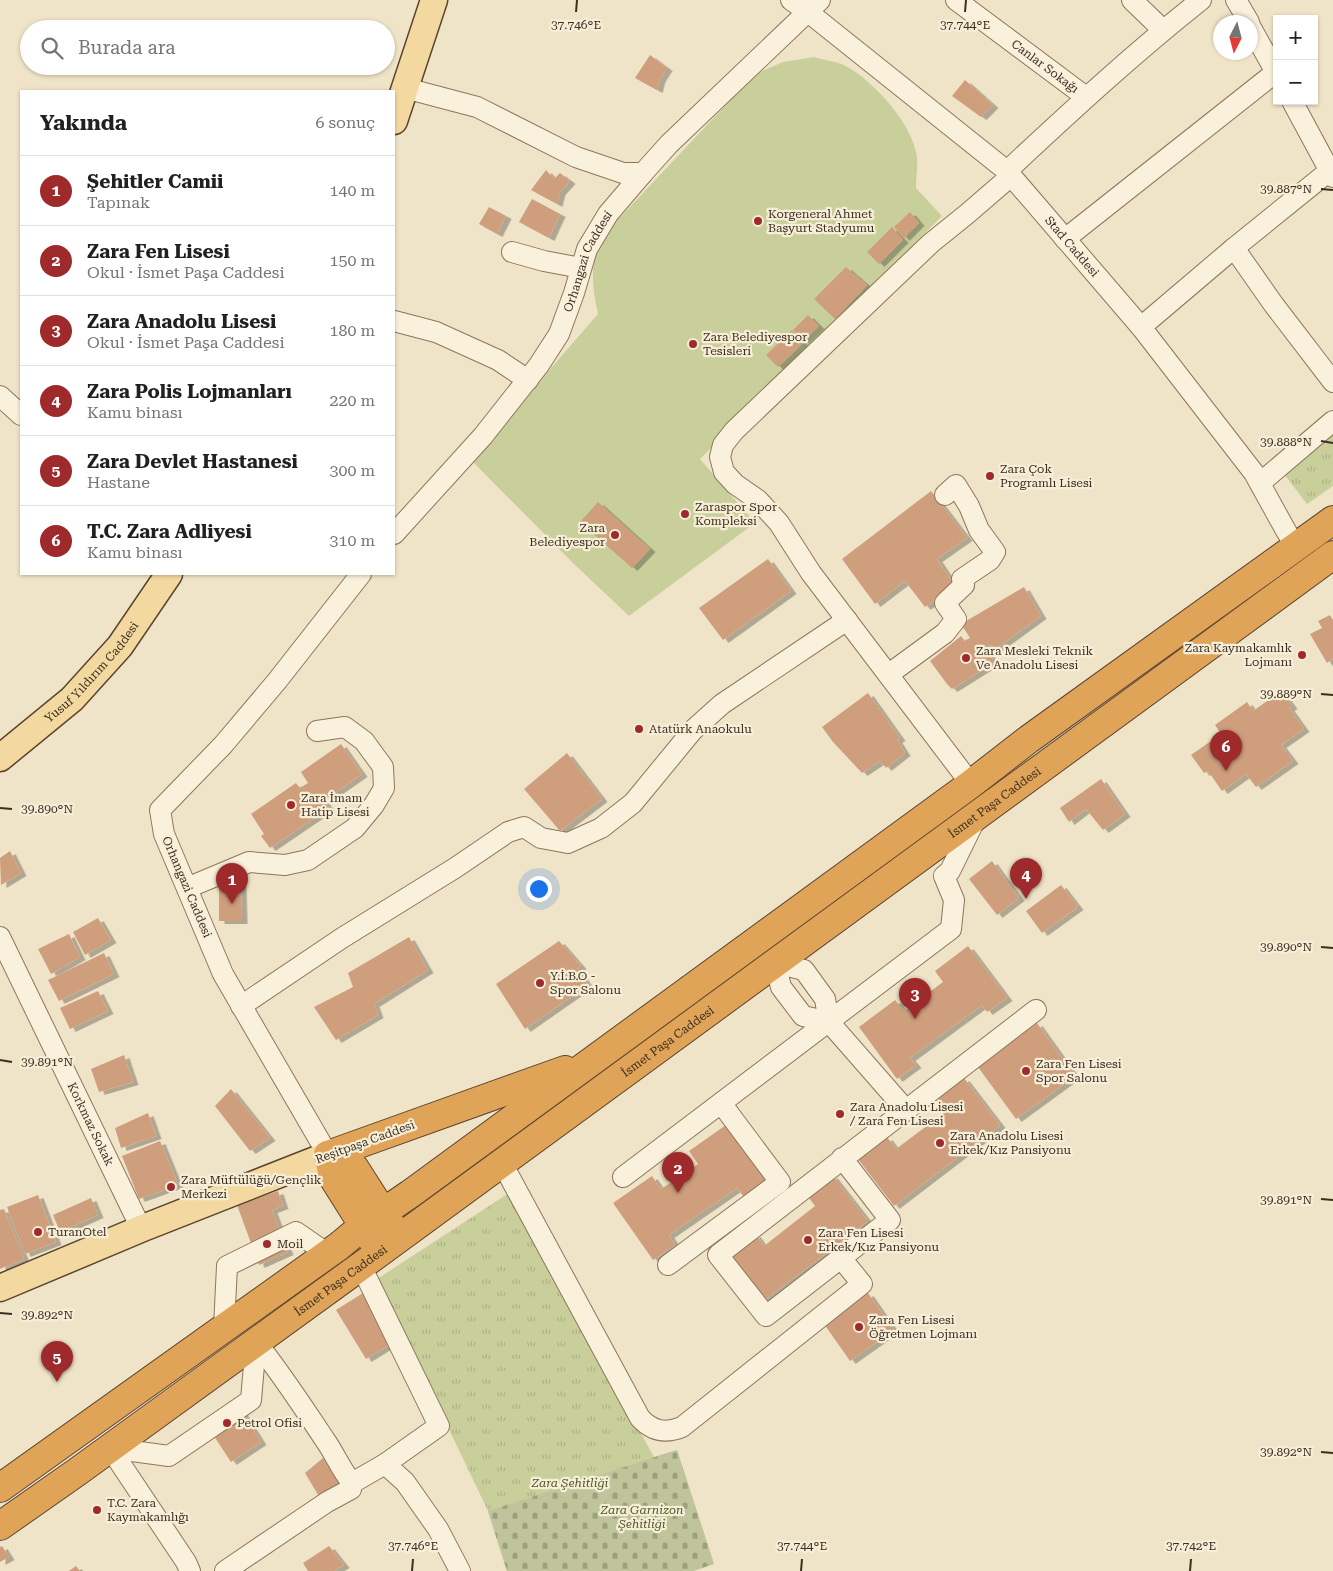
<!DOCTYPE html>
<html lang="tr">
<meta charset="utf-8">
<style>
:root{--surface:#fff;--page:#f2f2f2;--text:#202124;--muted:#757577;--line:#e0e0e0;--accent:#9e2a2b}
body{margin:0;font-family:"Roboto Serif",serif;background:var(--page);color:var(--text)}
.controls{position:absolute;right:15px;top:15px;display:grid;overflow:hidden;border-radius:0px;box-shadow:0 1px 4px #0004}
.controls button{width:45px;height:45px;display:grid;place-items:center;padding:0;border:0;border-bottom:1px solid var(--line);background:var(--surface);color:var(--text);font:25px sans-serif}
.compass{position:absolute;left:1213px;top:15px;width:45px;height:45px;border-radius:50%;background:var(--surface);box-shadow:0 1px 4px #0004;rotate:186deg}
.you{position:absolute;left:538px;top:888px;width:18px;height:18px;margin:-12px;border:4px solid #fff;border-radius:50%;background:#1a73e8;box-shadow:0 0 0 8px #1a73e833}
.badge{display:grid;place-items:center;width:32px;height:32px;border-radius:50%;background:var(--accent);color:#fff;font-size:16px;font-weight:700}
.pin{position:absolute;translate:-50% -41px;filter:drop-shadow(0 1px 2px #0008)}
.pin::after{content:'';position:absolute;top:26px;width:18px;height:15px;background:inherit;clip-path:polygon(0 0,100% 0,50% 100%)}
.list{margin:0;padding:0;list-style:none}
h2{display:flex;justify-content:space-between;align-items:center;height:65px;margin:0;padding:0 20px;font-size:21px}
h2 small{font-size:16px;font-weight:400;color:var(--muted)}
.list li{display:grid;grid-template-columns:32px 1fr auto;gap:15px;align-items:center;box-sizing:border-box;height:70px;padding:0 20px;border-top:1px solid var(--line)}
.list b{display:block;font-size:19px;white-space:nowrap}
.list p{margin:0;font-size:16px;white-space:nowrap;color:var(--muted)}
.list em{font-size:16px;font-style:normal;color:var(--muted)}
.icon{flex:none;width:28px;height:28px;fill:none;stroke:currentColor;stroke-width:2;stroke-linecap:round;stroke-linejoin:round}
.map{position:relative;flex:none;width:1333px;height:1571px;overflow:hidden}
.search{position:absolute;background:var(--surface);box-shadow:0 1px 4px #0004;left:20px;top:20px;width:375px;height:55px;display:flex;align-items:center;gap:12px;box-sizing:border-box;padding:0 18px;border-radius:28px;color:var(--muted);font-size:19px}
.panel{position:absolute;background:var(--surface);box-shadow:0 1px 4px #0004;left:20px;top:90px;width:375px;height:485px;border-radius:0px}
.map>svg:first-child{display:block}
</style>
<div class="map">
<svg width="1333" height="1571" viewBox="0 0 1333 1571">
<defs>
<pattern id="grass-tufts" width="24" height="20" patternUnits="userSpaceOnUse" patternTransform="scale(1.25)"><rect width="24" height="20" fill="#c9cf9b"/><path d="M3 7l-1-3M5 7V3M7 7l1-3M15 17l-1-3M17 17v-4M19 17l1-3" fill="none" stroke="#aeb285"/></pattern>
<pattern id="cemetery-stones" width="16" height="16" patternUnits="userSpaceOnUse" patternTransform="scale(1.25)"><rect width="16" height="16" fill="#bfc49a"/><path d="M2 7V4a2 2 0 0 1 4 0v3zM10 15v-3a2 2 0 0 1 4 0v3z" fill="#9ca07d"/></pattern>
<filter id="shadow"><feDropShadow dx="5.5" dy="3" stdDeviation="0" flood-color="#0004"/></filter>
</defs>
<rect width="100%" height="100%" fill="#f0e4c8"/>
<path fill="url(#grass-tufts)" d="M1333 434V486L1307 504 1284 474Z
M509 1193 654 1457 677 1450 714 1564 693 1571H507L488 1511 377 1279Z"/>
<path fill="url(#cemetery-stones)" d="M677 1450 714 1564 693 1571H507L488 1511Z"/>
<path fill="#c9cf9b" d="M814 57C823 60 835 61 844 65 872 79 913 124 917 157 918 166 916 178 916 188L942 216 700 459 755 523 629 616 574 564 471 460 598 314C593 292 590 270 597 248 599 241 606 234 610 228L755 74 783 62Z"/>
<path fill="#cf9f7d" filter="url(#shadow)" d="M650 55 667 68 660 79 657 90 635 78Z
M965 80 993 105 981 117 952 96Z
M546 170 554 179 560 173 570 181 560 192 557 204 531 190Z
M532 199 560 214 549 238 519 222Z
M489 207 506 216 497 234 479 224Z
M910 212 919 223 904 238 894 227Z
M892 227 903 240 879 264 867 252Z
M846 267 867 285 835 319 814 299Z
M808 315 819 326 803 341 793 330Z
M792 330 803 343 778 367 766 355Z
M931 491 967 538 937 559 955 586 925 607 905 581 875 604 842 559Z
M598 502 650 549 632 568 580 522Z
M768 559 791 591 723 640 699 608Z
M1024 587 1041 616 997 648 990 645 985 649 995 662 952 689 947 684 930 661 961 636 965 641 970 638 961 624Z
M1330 615 1333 620V659L1327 663 1310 634 1322 628 1318 621Z
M1281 691 1292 706 1289 708 1304 729 1281 745 1293 761 1256 787 1246 774 1222 791 1208 771 1204 773 1191 755 1221 734 1215 725 1247 702 1253 711Z
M868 693 900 738 897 740 905 753 886 768 880 761 862 773 833 742 822 727Z
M341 744 362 774 329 797 326 792 321 796 329 808 270 848 261 836 264 834 251 814 296 783 300 788 308 783 301 772Z
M567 753 602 799 560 831 524 789Z
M1101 779 1125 814 1103 830 1086 809 1069 822 1060 808Z
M10 851 21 873 1 885 0 858Z
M992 861 1019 898 997 915 969 879Z
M241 884 242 921H219V885Z
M1061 885 1078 907 1042 933 1026 911Z
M98 918 111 940 85 955 73 932Z
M69 934 80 957 51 974 38 949Z
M409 937 428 970 374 1004 378 1015 336 1040 314 1007 353 987 348 973Z
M559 941 581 966 577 969 588 985 525 1029 496 984Z
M968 946 1007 998 987 1012 982 1005 910 1058 916 1065 897 1079 859 1027 895 1000 904 1011 943 982 935 971Z
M104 953 114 974 59 1001 48 980Z
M98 991 108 1011 70 1029 60 1008Z
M1037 1023 1075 1076 1016 1119 978 1067Z
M124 1055 133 1082 99 1092 91 1069Z
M964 1078 1000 1125 894 1206 858 1159 887 1137 896 1149 948 1110 938 1098Z
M231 1089 270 1138 250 1151 215 1106Z
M148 1113 156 1136 121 1148 115 1128Z
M726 1125 766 1182 744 1197 737 1188 669 1235 675 1245 653 1260 613 1203 652 1176 661 1189 698 1164 689 1151Z
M160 1141 178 1185 139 1199 122 1156Z
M832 1175 868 1221 762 1302 726 1256 755 1234 764 1246 815 1206 806 1194Z
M278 1191 283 1206 272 1210 288 1252 259 1265 237 1205Z
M38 1195 56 1242 25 1254 7 1207Z
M91 1198 98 1215 60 1232 53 1215Z
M4 1209 24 1259 0 1269V1210Z
M363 1293 392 1343 366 1359 336 1310Z
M868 1293 894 1330 850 1361 824 1324Z
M237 1404 261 1442 231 1462 206 1424Z
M323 1458 339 1484 320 1498 305 1473Z
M2 1546 9 1557 0 1562V1547Z
M329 1546 344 1565 334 1571H308L303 1563Z
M76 1566 80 1571H69Z"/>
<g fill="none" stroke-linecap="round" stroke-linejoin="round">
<defs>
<g id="minor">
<path id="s1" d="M791 0 808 12 1007 171 1141 327 1254 473 1285 529 1295 546"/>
<path id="s2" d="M956 0 1086 97"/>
<path d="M1132 0 1163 30"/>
<path d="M1236 0 1249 22"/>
<path d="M1250 26 1277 74"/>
<path d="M405 88 477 107 576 157 623 173H643"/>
<path d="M1292 101 1333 177"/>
<path d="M1007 171C1070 112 1133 54 1201 0"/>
<path d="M1065 239 1271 76 1277 74"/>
<path d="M1234 248 1274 305 1333 382"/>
<path d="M512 252 544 261 581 268"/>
<path d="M394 321 436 332 498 360 528 380"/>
<path d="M1141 327 1234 248 1333 168"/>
<path d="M0 396 21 415"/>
<path d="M1260 483 1333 421"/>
<path id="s3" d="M394 534 483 436 539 365 559 334 574 293 587 249 608 214 643 173 669 144 820 0"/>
<path d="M889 674 945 633 956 619 945 603 964 585 962 579 990 560 995 552 979 530 969 506 956 485 945 495"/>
<path d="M971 784 811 573 779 523 758 500 735 484 724 472 720 457 723 445 734 431 931 243 967 214 1011 176"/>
<path d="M187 888 249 862 285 865 308 860 355 828 374 805 384 788 383 767 364 741 345 727 317 731"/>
<path id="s4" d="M0 937 136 1218 143 1228"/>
<path d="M775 963 804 970 825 999 829 1022 803 1016 781 987Z"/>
<path d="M241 1006 342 938 455 868 508 832 524 827 541 838 568 843 601 828 633 803 693 730 722 704 847 620"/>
<path d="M829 1022 906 1110"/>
<path d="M328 1155 223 974 164 834 160 810 223 745 277 681 361 574"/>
<path d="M842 1158 890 1220 766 1316 718 1255C824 1173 930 1092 1036 1010"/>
<path d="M502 1163 640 1418C652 1431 665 1434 682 1427L862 1284 841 1258"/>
<path d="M623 1177 951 929 954 900 944 876 950 871 976 818"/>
<path d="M668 1265 780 1182 721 1103"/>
<path d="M361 1266 439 1426 385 1464"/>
<path d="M224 1327 227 1266 296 1232 328 1254"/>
<path d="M256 1342C281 1373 303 1407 325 1440 335 1454 341 1470 352 1483L385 1464 405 1482 438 1529 460 1571"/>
<path d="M110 1448 169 1456 251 1400 256 1342"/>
<path d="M110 1448 186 1562 190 1571"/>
<path d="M225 1571 327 1502 351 1489 352 1483"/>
</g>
<g id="major">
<path d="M394 121 434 0"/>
<path id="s5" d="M0 758 72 699 120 646 169 574"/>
<path d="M0 1288 143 1228 328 1155"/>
</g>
<g id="highway">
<path d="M328 1155 565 1070"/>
<path d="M328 1155 354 1167 393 1228"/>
<path d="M328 1155 334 1179 373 1241"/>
<path d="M0 1488 339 1246 363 1226 410 1194 971 784 1029 739 1333 520"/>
<path id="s6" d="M0 1526 77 1472 361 1266 1333 555"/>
</g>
</defs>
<use href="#minor" stroke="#8d765c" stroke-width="22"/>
<use href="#major" stroke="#5b4430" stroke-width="29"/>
<use href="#highway" stroke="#5b4430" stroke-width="30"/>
<use href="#minor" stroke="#faf1dc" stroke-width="20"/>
<use href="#major" stroke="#f3d9a0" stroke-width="26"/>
<use href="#highway" stroke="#e0a458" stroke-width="28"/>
</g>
<path fill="none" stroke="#3d2e20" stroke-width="2" d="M576 12 577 0M965 12 966 0M1321 189 1333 190M1321 441 1333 443M1321 694 1333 695M0 808 12 809M1321 947 1333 948M0 1060 12 1062M1321 1199 1333 1200M0 1313 12 1314M1321 1452 1333 1453M412 1571 413 1559M801 1571 802 1559M1190 1571 1191 1559"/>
<g fill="#9e2a2b" stroke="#f7eed8" stroke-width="2">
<circle cx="758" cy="221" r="5"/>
<circle cx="693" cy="344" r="5"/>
<circle cx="990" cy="476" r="5"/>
<circle cx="685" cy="514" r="5"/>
<circle cx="615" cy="535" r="5"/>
<circle cx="1302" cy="655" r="5"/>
<circle cx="966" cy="658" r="5"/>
<circle cx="639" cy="729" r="5"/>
<circle cx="291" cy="805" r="5"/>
<circle cx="540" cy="983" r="5"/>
<circle cx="1026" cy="1071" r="5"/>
<circle cx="840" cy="1114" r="5"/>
<circle cx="940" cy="1143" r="5"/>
<circle cx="171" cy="1187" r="5"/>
<circle cx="38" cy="1232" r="5"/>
<circle cx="808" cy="1240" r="5"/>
<circle cx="267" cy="1244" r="5"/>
<circle cx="859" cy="1327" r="5"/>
<circle cx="227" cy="1423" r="5"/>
<circle cx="97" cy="1510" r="5"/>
</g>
<g text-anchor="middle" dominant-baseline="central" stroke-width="4.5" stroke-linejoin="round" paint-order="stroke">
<g font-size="12" fill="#3d2e20" stroke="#f7eed8">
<text stroke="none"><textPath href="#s2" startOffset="111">Canlar Sokağı</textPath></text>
<text stroke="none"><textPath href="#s1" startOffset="375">Stad Caddesi</textPath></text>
<text stroke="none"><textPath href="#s3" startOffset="338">Orhangazi Caddesi</textPath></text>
<text stroke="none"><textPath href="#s5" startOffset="126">Yusuf Yıldırım Caddesi</textPath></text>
<text stroke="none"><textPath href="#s6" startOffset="1230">İsmet Paşa Caddesi</textPath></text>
<text transform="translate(187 887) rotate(67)">Orhangazi Caddesi</text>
<text stroke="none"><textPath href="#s6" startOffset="825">İsmet Paşa Caddesi</textPath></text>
<text stroke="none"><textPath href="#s4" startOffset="208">Korkmaz Sokak</textPath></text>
<text transform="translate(365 1142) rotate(-20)">Reşitpaşa Caddesi</text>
<text stroke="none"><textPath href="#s6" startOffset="420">İsmet Paşa Caddesi</textPath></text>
</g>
<g font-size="12" fill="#3d2e20" stroke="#f7eed8" text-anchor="start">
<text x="768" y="214">Korgeneral Ahmet<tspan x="768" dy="14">Başyurt Stadyumu</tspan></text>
<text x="703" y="337">Zara Belediyespor<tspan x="703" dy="14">Tesisleri</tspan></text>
<text x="1000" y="469">Zara Çok<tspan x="1000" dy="14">Programlı Lisesi</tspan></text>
<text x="695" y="507">Zaraspor Spor<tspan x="695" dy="14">Kompleksi</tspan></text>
<text x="605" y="528" text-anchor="end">Zara<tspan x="605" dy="14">Belediyespor</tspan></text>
<text x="1292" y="648" text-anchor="end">Zara Kaymakamlık<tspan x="1292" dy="14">Lojmanı</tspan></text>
<text x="976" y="651">Zara Mesleki Teknik<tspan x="976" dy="14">Ve Anadolu Lisesi</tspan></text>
<text x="649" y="729">Atatürk Anaokulu</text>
<text x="301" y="798">Zara İmam<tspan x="301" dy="14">Hatip Lisesi</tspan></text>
<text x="550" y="976">Y.İ.B.O -<tspan x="550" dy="14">Spor Salonu</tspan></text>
<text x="1036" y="1064">Zara Fen Lisesi<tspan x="1036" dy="14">Spor Salonu</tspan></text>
<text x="850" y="1107">Zara Anadolu Lisesi<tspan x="850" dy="14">/ Zara Fen Lisesi</tspan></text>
<text x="950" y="1136">Zara Anadolu Lisesi<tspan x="950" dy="14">Erkek/Kız Pansiyonu</tspan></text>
<text x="181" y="1180">Zara Müftülüğü/Gençlik<tspan x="181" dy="14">Merkezi</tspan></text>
<text x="48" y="1232">TuranOtel</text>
<text x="818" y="1233">Zara Fen Lisesi<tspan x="818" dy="14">Erkek/Kız Pansiyonu</tspan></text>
<text x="277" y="1244">Moil</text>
<text x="869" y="1320">Zara Fen Lisesi<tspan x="869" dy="14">Öğretmen Lojmanı</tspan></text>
<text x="237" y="1423">Petrol Ofisi</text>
<text x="107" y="1503">T.C. Zara<tspan x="107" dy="14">Kaymakamlığı</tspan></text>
</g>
<g font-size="12" font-style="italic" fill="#4d5a26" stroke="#f7eed8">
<text x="570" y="1483">Zara Şehitliği</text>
<text x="642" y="1510">Zara Garnizon<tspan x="642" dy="14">Şehitliği</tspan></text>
</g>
</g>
<g font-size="12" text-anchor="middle" fill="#3d2e20" stroke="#f7eed8" stroke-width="4.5" stroke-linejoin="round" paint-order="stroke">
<text x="576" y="29">37.746°E</text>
<text x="965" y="29">37.744°E</text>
<text x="1286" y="193">39.887°N</text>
<text x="1286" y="446">39.888°N</text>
<text x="1286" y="698">39.889°N</text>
<text x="47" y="813">39.890°N</text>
<text x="1286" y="951">39.890°N</text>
<text x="47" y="1066">39.891°N</text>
<text x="1286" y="1204">39.891°N</text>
<text x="47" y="1319">39.892°N</text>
<text x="1286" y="1456">39.892°N</text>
<text x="413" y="1550">37.746°E</text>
<text x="802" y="1550">37.744°E</text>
<text x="1191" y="1550">37.742°E</text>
</g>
</svg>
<div class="controls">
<button>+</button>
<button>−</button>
</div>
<svg class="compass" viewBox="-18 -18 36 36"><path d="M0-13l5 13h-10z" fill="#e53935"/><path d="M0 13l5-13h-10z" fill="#757577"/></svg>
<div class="you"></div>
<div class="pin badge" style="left:232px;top:904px">1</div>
<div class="pin badge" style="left:678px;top:1193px">2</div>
<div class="pin badge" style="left:915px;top:1019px">3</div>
<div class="pin badge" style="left:1026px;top:899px">4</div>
<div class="pin badge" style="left:57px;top:1382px">5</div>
<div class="pin badge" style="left:1226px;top:771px">6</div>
<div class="search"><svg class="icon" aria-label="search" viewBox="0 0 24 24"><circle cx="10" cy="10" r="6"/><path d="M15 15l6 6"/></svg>Burada ara</div>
<section class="panel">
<h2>Yakında<small>6 sonuç</small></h2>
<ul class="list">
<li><span class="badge">1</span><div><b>Şehitler Camii</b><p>Tapınak</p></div><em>140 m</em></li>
<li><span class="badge">2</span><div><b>Zara Fen Lisesi</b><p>Okul · İsmet Paşa Caddesi</p></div><em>150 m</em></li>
<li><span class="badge">3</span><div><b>Zara Anadolu Lisesi</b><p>Okul · İsmet Paşa Caddesi</p></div><em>180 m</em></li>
<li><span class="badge">4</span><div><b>Zara Polis Lojmanları</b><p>Kamu binası</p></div><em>220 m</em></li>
<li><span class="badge">5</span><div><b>Zara Devlet Hastanesi</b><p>Hastane</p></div><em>300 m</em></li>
<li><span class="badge">6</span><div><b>T.C. Zara Adliyesi</b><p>Kamu binası</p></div><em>310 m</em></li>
</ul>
</section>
</div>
